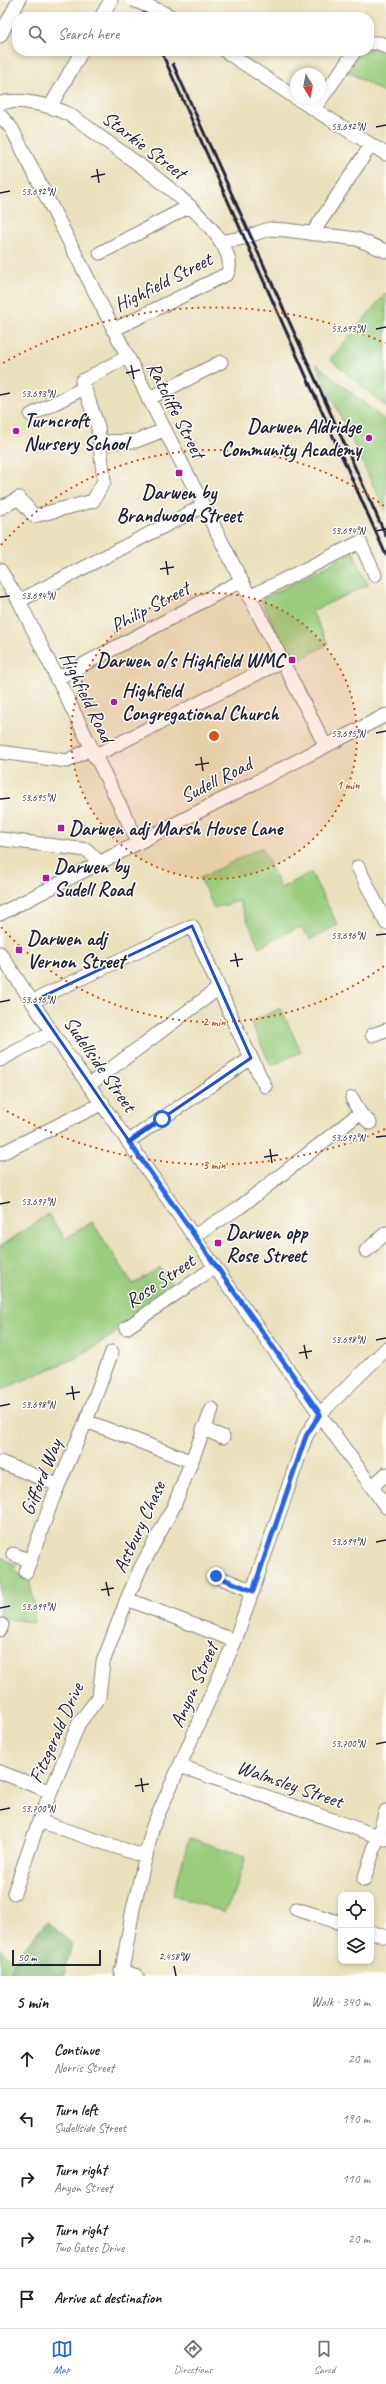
<!DOCTYPE html>
<meta charset="utf-8">
<style>
:root{--surface:#fff;--page:#f6f6f6;--text:#222;--muted:#767676;--line:#e0e0e0;--accent:#2563eb}
body{margin:0;font-family:Caveat,sans-serif;background:var(--page);color:var(--text)}
.controls{position:absolute;right:12px;bottom:12px;display:grid;overflow:hidden;border-radius:8px;box-shadow:0 2px 6px #0003}
.controls button{width:36px;height:36px;display:grid;place-items:center;padding:0;border:0;border-bottom:1px solid var(--line);background:var(--surface);color:var(--text);font:20px sans-serif}
.compass{position:absolute;left:290px;top:68px;width:36px;height:36px;border-radius:50%;background:var(--surface);box-shadow:0 2px 6px #0003;rotate:170deg}
.scale{position:absolute;left:12px;bottom:10px;width:89px;box-sizing:border-box;padding-left:4px;border:2px solid #22223b;border-top:0;font-size:11px;line-height:14px;white-space:nowrap;color:#22223b;-webkit-text-stroke:3px #fdfcf7;paint-order:stroke}
.stop{position:absolute;width:12px;height:12px;margin:-9px;border:3px solid #2563eb;border-radius:50%;background:#fff}
.stop.end{background:#2563eb;border-color:#fff;box-shadow:0 1px 4px #0008}
.list{margin:0;padding:0;list-style:none}
h2{display:flex;justify-content:space-between;align-items:center;height:52px;margin:0;padding:0 16px;font-size:17px}
h2 small{font-size:13px;font-weight:400;color:var(--muted)}
.list li{display:grid;grid-template-columns:26px 1fr auto;gap:12px;align-items:center;box-sizing:border-box;height:60px;padding:0 16px;border-top:1px solid var(--line)}
.list b{display:block;font-size:15px;white-space:nowrap}
.list p{margin:0;font-size:13px;white-space:nowrap;color:var(--muted)}
.list em{font-size:13px;font-style:normal;color:var(--muted)}
.icon{flex:none;width:22px;height:22px;fill:none;stroke:currentColor;stroke-width:2;stroke-linecap:round;stroke-linejoin:round}
.map{position:relative;flex:none;width:386px;height:1976px;overflow:hidden}
.search{position:absolute;background:var(--surface);box-shadow:0 2px 6px #0003;left:12px;right:12px;top:12px;height:44px;display:flex;align-items:center;gap:10px;box-sizing:border-box;padding:0 14px;border-radius:16px;color:var(--muted);font-size:15px}
.sheet{height:352px;background:var(--surface)}
nav{display:flex;justify-content:space-around;align-items:center;box-sizing:border-box;height:56px;border-top:1px solid var(--line);background:var(--surface);font-size:11px;color:var(--muted)}
nav a{display:grid;justify-items:center;gap:2px}
nav .on{color:var(--accent)}
.map>svg:first-child{display:block}
</style>
<div class="map">
<svg width="386" height="1976" viewBox="0 0 386 1976">
<rect width="100%" height="100%" fill="#fdfcf7"/>
<filter id="ink" filterUnits="userSpaceOnUse"><feTurbulence type="fractalNoise" baseFrequency=".025" numOctaves="2"/><feDisplacementMap in="SourceGraphic" scale="8" xChannelSelector="R" yChannelSelector="G"/><feConvolveMatrix kernelMatrix="1 2 1 2 8 2 1 2 1" color-interpolation-filters="sRGB"/></filter>
<filter id="wash" filterUnits="userSpaceOnUse"><feTurbulence type="fractalNoise" baseFrequency=".012" numOctaves="4" result="noise"/><feDisplacementMap in="SourceGraphic" scale="16" xChannelSelector="R" yChannelSelector="G"/><feGaussianBlur stdDeviation="0.9" result="paint"/><feColorMatrix in="noise" values="0 0 0 0 0 0 0 0 0 0 0 0 0 0 0 0 0 1.4 0 .05"/><feComposite in="paint" operator="in"/></filter>
<g filter="url(#wash)">
<rect width="100%" height="100%" fill="#e9e0bc"/>
<path fill="#99cc7d" stroke="#5e775c" d="M369 43 386 47V94L342 68 361 51H369Z
M386 293V407L330 359Z
M316 364 386 421V513Z
M353 552 368 585 312 611 328 644 292 664 261 600Z
M262 847 280 888 311 873 338 925 311 939 299 927 259 947 239 901 214 908 200 878Z
M281 1008 301 1052 271 1066 251 1022Z
M48 1214 65 1239 92 1222 133 1284 160 1267 178 1294 76 1358 0 1390V1247Z
M0 1556 15 1565 16 1572 29 1580 34 1601V1623L0 1617Z
M189 1838 246 1856 234 1895 224 1912 173 1895Z
M0 1948 13 1962 11 1976H0Z"/>
<path fill="#7ab06c" stroke="#4e6954" d="M47 1921 72 1944 64 1976H11L13 1962Z"/>
</g>
<g filter="url(#ink)">
<g fill="none" stroke-linecap="round" stroke-linejoin="round">
<defs>
<path id="minor" d="M158 10 172 17
M101 17 111 0
M0 36 19 0
M369 43H380L386 47
M225 51 296 98
M296 98 386 154
M0 103C20 98 50 105 68 114 81 121 93 132 106 141 132 159 247 238 227 274L113 330
M50 107 82 51
M314 109 355 51
M0 115 12 129 325 745
M312 234 371 145
M220 242 243 238 269 229 286 230 357 239 386 251
M100 253 190 206
M148 399 221 362
M31 415 84 388
M100 442 136 441 164 430
M0 508 19 498 34 516 93 501 104 481 98 427 82 381 127 357
M0 570 19 601 138 842
M249 597 360 542 375 575
M19 601 203 506
M56 679 241 581
M0 752 67 761 90 749
M94 756 282 661
M0 839 87 850 100 863
M358 867 386 923
M0 914 386 715
M0 953 52 1032 215 1267 386 1507
M33 1001 192 926 234 1023 265 1086
M372 1035 386 1030
M0 1060 52 1032
M89 1085 219 988
M352 1098 360 1113 370 1123
M129 1141 251 1058
M0 1154 103 1103
M194 1236 240 1207 360 1113
M366 1251 386 1233
M126 1328 215 1267
M212 1409 174 1506 140 1569 127 1599 235 1641
M86 1421 112 1352
M203 1429 223 1437
M0 1462 58 1485
M372 1487 386 1474
M13 1554 30 1561
M26 1572 53 1498 86 1421 190 1461
M216 1576 253 1591
M127 1599 103 1662 99 1697 79 1723 39 1821 146 1857
M0 1630 2 1625
M180 1766 386 1839
M0 1772 51 1792
M364 1880 386 1811
M14 1893 39 1821
M296 1909 341 1923
M371 1932 386 1937
M121 1971 137 1976
M121 1976 133 1909 153 1826 235 1641 306 1436 320 1414 386 1349"/>
</defs>
<use href="#minor" stroke="#86817c" stroke-width="15"/>
<use href="#minor" stroke="#fff" stroke-width="13"/>
<path stroke="#22223b" stroke-width="3" d="M139 0 146 17
M161 51 386 555
M173 64 386 536"/>
<defs>
<path id="minor-bridge" d="M133 0 158 10"/>
</defs>
<use href="#minor-bridge" stroke="#86817c" stroke-width="15" stroke-linecap="butt"/>
<use href="#minor-bridge" stroke="#fff" stroke-width="13"/>
</g>
</g>
<g fill="none" stroke-linecap="round" stroke-linejoin="round" filter="url(#ink)">
<path stroke="#2563eb" stroke-width="5" d="M162 1119 129 1142 320 1414 306 1436 253 1591 216 1576"/>
</g>
<path fill="none" stroke="#1d4ed8" stroke-width="3" stroke-linejoin="round" d="M192 926 251 1058 129 1141 33 1001Z"/>
<path fill="none" stroke="#22223b" stroke-width="1.5" d="M376 127 386 125M97 169 99 183M91 177 105 174M0 193 10 191M376 329 386 327M131 365 134 379M126 373 140 370M0 395 10 393M376 531 386 529M166 561 168 575M160 569 174 567M0 597 10 596M376 733 386 731M201 757 203 771M195 765 209 763M0 799 10 798M376 935 386 934M235 953 238 967M230 961 243 959M0 1002 10 1000M376 1137 386 1136M270 1149 272 1163M264 1157 278 1155M0 1204 10 1202M376 1340 386 1338M304 1345 307 1359M299 1353 312 1351M72 1386 74 1400M66 1394 80 1392M0 1406 10 1404M376 1542 386 1540M106 1582 109 1596M101 1590 114 1588M0 1608 10 1606M376 1744 386 1742M141 1778 143 1792M135 1786 149 1784M0 1810 10 1808M174 1966 176 1976"/>
<circle cx="214" cy="736" r="143" fill="#d45411" fill-opacity=".12"/>
<g fill="none" stroke="#d45411" stroke-width="2" stroke-dasharray="2 4">
<circle cx="214" cy="736" r="143"/>
<path d="M384 966A286 286 0 0 1 1 927M1 545A286 286 0 0 1 384 506"/>
<path d="M385 1129A429 429 0 0 1 3 1109M3 363A429 429 0 0 1 385 343"/>
</g>
<g fill="#b5179e" stroke="#fdfcf7" stroke-width="1.5">
<circle cx="16" cy="431" r="4"/>
<circle cx="369" cy="438" r="4"/>
<rect x="175" y="469" width="8" height="8" rx="2"/>
<rect x="288" y="656" width="8" height="8" rx="2"/>
<circle cx="114" cy="702" r="4"/>
<rect x="57" y="824" width="8" height="8" rx="2"/>
<rect x="42" y="874" width="8" height="8" rx="2"/>
<rect x="15" y="946" width="8" height="8" rx="2"/>
<rect x="214" y="1239" width="8" height="8" rx="2"/>
</g>
<g text-anchor="middle" dominant-baseline="central" stroke-width="3" stroke-linejoin="round" paint-order="stroke">
<g font-size="20" fill="#22223b" stroke="#fdfcf7">
<text transform="translate(144 145) rotate(37)">Starkie Street</text>
<text transform="translate(163 282) rotate(-27)">Highfield Street</text>
<text transform="translate(176 410) rotate(63)">Ratcliffe Street</text>
<text transform="translate(150 607) rotate(-28)">Philip Street</text>
<text transform="translate(87 697) rotate(64)">Highfield Road</text>
<text transform="translate(216 780) rotate(-27)">Sudell Road</text>
<text transform="translate(100 1064) rotate(55)">Sudellside Street</text>
<text transform="translate(160 1281) rotate(-34)">Rose Street</text>
<text transform="translate(41 1477) rotate(-68)">Gifford Way</text>
<text transform="translate(139 1527) rotate(-65)">Astbury Chase</text>
<text transform="translate(194 1685) rotate(-66)">Anyon Street</text>
<text transform="translate(56 1733) rotate(-66)">Fitzgerald Drive</text>
<text transform="translate(290 1784) rotate(19)">Walmsley Street</text>
</g>
<g font-size="20" font-weight="bold" fill="#22223b" stroke="#fdfcf7" text-anchor="start">
<text x="24" y="420">Turncroft<tspan x="24" dy="23">Nursery School</tspan></text>
<text x="361" y="426" text-anchor="end">Darwen Aldridge<tspan x="361" dy="23">Community Academy</tspan></text>
<text x="179" y="492" text-anchor="middle">Darwen by<tspan x="179" dy="23">Brandwood Street</tspan></text>
<text x="284" y="660" text-anchor="end">Darwen o/s Highfield WMC</text>
<text x="122" y="690">Highfield<tspan x="122" dy="23">Congregational Church</tspan></text>
<text x="69" y="828">Darwen adj Marsh House Lane</text>
<text x="54" y="866">Darwen by<tspan x="54" dy="23">Sudell Road</tspan></text>
<text x="27" y="938">Darwen adj<tspan x="27" dy="23">Vernon Street</tspan></text>
<text x="226" y="1232">Darwen opp<tspan x="226" dy="23">Rose Street</tspan></text>
</g>
</g>
<g font-size="10" text-anchor="middle" fill="#22223b" stroke="#fdfcf7" stroke-width="3" stroke-linejoin="round" paint-order="stroke">
<text x="348" y="130">53.692°N</text>
<text x="38" y="195">53.692°N</text>
<text x="348" y="332">53.693°N</text>
<text x="38" y="397">53.693°N</text>
<text x="348" y="534">53.694°N</text>
<text x="38" y="599">53.694°N</text>
<text x="348" y="737">53.695°N</text>
<text x="38" y="801">53.695°N</text>
<text x="348" y="939">53.696°N</text>
<text x="38" y="1003">53.696°N</text>
<text x="348" y="1141">53.697°N</text>
<text x="38" y="1205">53.697°N</text>
<text x="348" y="1343">53.698°N</text>
<text x="38" y="1408">53.698°N</text>
<text x="348" y="1545">53.699°N</text>
<text x="38" y="1610">53.699°N</text>
<text x="348" y="1747">53.700°N</text>
<text x="38" y="1812">53.700°N</text>
<text x="174" y="1960">2.458°W</text>
</g>
<circle cx="214" cy="736" r="6" fill="#d45411" stroke="#fdfcf7" stroke-width="2"/>
<g font-size="12" text-anchor="middle" font-weight="bold" fill="#d45411" stroke="#fdfcf7" stroke-width="3" stroke-linejoin="round" paint-order="stroke">
<text x="348" y="789">1 min</text>
<text x="214" y="1026">2 min</text>
<text x="214" y="1169">3 min</text>
</g>
</svg>
<div class="controls">
<button><svg class="icon" aria-label="locate" viewBox="0 0 24 24"><circle cx="12" cy="12" r="6"/><path d="M12 2v4M12 18v4M2 12h4M18 12h4"/></svg></button>
<button><svg class="icon" aria-label="layers" viewBox="0 0 24 24"><path d="M12 4l9 5-9 5-9-5zM3 14l9 5 9-5"/></svg></button>
</div>
<svg class="compass" viewBox="-18 -18 36 36"><path d="M0-13l5 13h-10z" fill="#e53935"/><path d="M0 13l5-13h-10z" fill="#767676"/></svg>
<div class="scale">50 m</div>
<div class="stop" style="left:162px;top:1119px"></div>
<div class="stop end" style="left:216px;top:1576px"></div>
<div class="search"><svg class="icon" aria-label="search" viewBox="0 0 24 24"><circle cx="10" cy="10" r="6"/><path d="M15 15l6 6"/></svg>Search here</div>
</div>
<section class="sheet">
<h2>5 min<small>Walk · 340 m</small></h2>
<ul class="list">
<li><svg class="icon" aria-label="ahead" viewBox="0 0 24 24"><path d="M12 20V5M6 11l6-6 6 6"/></svg><div><b>Continue</b><p>Norris Street</p></div><em>20 m</em></li>
<li><svg class="icon" aria-label="left" viewBox="0 0 24 24"><path d="M17 20v-9H6M10 6l-5 5 5 5"/></svg><div><b>Turn left</b><p>Sudellside Street</p></div><em>190 m</em></li>
<li><svg class="icon" aria-label="right" viewBox="0 0 24 24"><path d="M7 20v-9h11M14 6l5 5-5 5"/></svg><div><b>Turn right</b><p>Anyon Street</p></div><em>110 m</em></li>
<li><svg class="icon" aria-label="right" viewBox="0 0 24 24"><path d="M7 20v-9h11M14 6l5 5-5 5"/></svg><div><b>Turn right</b><p>Two Gates Drive</p></div><em>20 m</em></li>
<li><svg class="icon" aria-label="arrive" viewBox="0 0 24 24"><path d="M6 21V4h12l-3 4 3 4H6"/></svg><div><b>Arrive at destination</b></div></li>
</ul>
</section>
<nav>
<a class="on"><svg class="icon" aria-label="map" viewBox="0 0 24 24"><path d="M3 6l6-2 6 2 6-2v14l-6 2-6-2-6 2zM9 4v14M15 6v14"/></svg>Map</a>
<a><svg class="icon" aria-label="directions" viewBox="0 0 24 24"><path d="M12 3l9 9-9 9-9-9zM9 14v-3h6M13 9l2 2-2 2"/></svg>Directions</a>
<a><svg class="icon" aria-label="saved" viewBox="0 0 24 24"><path d="M7 4h10v16l-5-4-5 4z"/></svg>Saved</a>
</nav>
